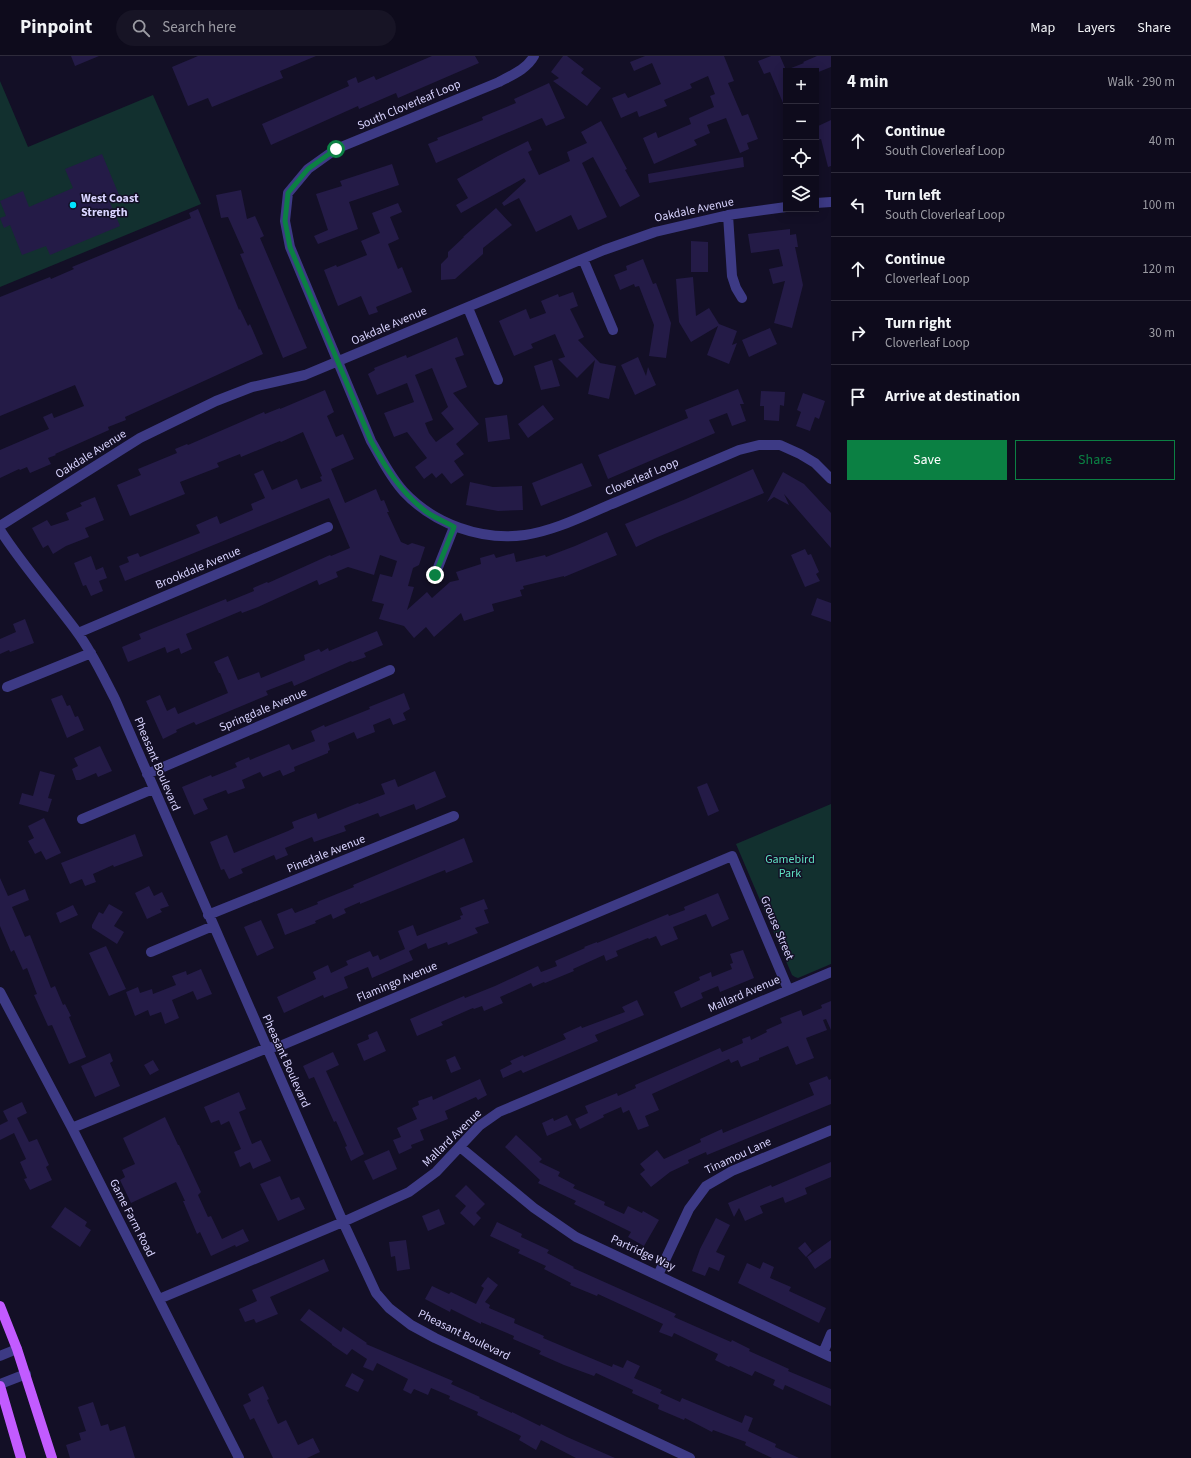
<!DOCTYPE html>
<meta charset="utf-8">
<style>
:root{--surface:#0e0b1c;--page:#171425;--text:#f1f3f6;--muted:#9b9ba3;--line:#2e2b3b;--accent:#0b8043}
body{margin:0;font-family:"Source Sans 3",sans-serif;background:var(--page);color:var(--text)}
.controls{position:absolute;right:12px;top:12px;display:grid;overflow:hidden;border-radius:0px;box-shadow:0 2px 10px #0003}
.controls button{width:36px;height:36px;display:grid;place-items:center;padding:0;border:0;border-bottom:1px solid var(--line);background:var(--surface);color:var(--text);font:20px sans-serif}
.stop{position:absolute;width:12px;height:12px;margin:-9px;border:3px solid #0b8043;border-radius:50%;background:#fff}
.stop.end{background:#0b8043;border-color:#fff;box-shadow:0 1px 4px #0008}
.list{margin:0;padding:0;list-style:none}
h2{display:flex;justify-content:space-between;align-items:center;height:52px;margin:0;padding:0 16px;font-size:17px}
h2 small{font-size:13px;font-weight:400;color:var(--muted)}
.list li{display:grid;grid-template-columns:26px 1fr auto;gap:12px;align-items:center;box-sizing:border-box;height:64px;padding:0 16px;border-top:1px solid var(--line)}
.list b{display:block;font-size:15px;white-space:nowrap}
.list p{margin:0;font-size:13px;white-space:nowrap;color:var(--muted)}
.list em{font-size:13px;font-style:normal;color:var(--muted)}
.actions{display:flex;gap:8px;padding:12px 16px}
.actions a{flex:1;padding:9px 0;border:1px solid var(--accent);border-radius:0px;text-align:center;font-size:14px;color:var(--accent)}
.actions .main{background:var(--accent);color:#fff}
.icon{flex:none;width:22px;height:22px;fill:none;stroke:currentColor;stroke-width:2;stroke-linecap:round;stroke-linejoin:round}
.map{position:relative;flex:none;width:831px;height:1402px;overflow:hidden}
header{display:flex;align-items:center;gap:24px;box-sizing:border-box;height:56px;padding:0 20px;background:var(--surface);border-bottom:1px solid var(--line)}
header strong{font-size:19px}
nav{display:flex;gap:22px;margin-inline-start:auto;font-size:14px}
.search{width:280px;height:36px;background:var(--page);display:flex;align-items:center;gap:10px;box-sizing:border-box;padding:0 14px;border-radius:22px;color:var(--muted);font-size:15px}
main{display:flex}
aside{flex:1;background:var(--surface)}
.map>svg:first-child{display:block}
</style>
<header>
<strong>Pinpoint</strong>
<div class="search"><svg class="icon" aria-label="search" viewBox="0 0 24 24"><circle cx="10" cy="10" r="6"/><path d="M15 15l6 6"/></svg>Search here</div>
<nav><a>Map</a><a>Layers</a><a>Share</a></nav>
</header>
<main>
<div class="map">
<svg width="831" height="1402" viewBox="0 0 831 1402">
<rect width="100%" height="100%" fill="#130f26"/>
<path fill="#12302f" d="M0 25 28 91 153 39 201 148 0 231Z
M831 748V908L798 922 795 921 792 919 736 788Z"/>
<path fill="#241b47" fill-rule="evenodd" d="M71 0H99L75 10Z
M198 0H316L280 15 283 22 212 51 208 42 188 50 172 11Z
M432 0H475L479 7 398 42 396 37 359 53 358 50 271 89 262 68 349 30 347 25 356 21 358 27 374 20 376 24Z
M563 0H567L584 13 581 17 601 32 587 50 553 25 559 22 551 16Z
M645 0H724L734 25 728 27 742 60 748 58 758 83 747 87 749 93 740 97 726 62 707 69 710 77 694 84 697 89 654 108 643 82 656 76 658 82 691 68 689 62 714 51 710 40 715 38 708 20 690 28 692 32 664 44 667 50 639 61 637 55 621 62 612 42 625 37 628 42 661 28 652 7 634 15 630 6Z
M771 0H780L786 14 804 7 803 6 817 0H831V11L816 17V15H786V54L770 16 764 18 758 5Z
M549 27 565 62 546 70 542 62 436 107 428 88 438 84 437 82 483 64 482 61 516 47 514 43Z
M831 64V110L828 111 821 83 816 85V71Z
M601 65 627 113 625 114 640 140 620 151 593 101 582 107 607 161 578 174 571 159 536 176 519 142 504 150 502 147 526 125 524 122 461 157 456 149 468 142 457 123 498 100 528 85 532 94 528 96 539 119 570 105 567 96 587 87 581 76Z
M102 98 119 139 109 144 120 170 50 199 46 190 22 199 10 169 4 172 0 162 6 160 0 145 23 135 29 151 73 132 65 113Z
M743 101 744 111 649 127 648 118Z
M392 108 399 129 349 146 358 173 318 188 314 180 328 174 316 138 342 130 340 125Z
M241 134 247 163 255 160 264 180 260 182 307 292 283 302 240 198 244 197 228 161 221 162 216 139Z
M398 147 402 156 390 161 399 183 388 188 398 213 402 211 412 236 376 251 378 256 369 259 361 240 338 250 324 214 336 209 337 211 367 199 361 185 380 177 372 157Z
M496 152 512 169 483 192V198L455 223 441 224V208L448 201V196L464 181H463Z
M198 153 239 254 240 253 248 270 250 268 263 298 125 361 126 364 108 371 109 374 55 398 56 399 48 402 51 408 30 417 27 411 20 414 19 413 0 422V394L49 373 43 361 52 357 54 362 84 350 75 329 0 360V241L50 221 51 223 74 213 72 211 191 162 189 157Z
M790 173V179L796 178 798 191H795L803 229 792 272 774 267 785 225 773 228 769 213 783 210 779 193 751 197 748 178Z
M691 185 708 186V216H691Z
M643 203 653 228 656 227 671 267 666 302 649 300 654 269 639 230 635 231 634 228 620 234 614 219 627 214 626 210Z
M693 221 696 260 709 252 719 268 737 275 732 289 737 287 729 308 707 299 718 270 691 286 679 266 676 223Z
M573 236 578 250 570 253 584 281 578 284 600 307 616 310 609 343 588 338 595 304 577 322 558 303 565 301 555 278 531 288 533 292 514 300 499 265 526 253 530 263 546 257 541 245 558 238 559 241Z
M770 272 777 288 749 301 742 284Z
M457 281 464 299 455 302 467 331 453 337 479 368 456 388 464 398 454 405 464 419 451 428 442 417 436 422 432 417 424 423 415 411 427 402 407 376 394 381 384 357 414 346 407 327 377 339 368 318 375 314 374 312 406 299 407 302ZM432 312 448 351 441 357 454 373 436 386 429 377 425 367 433 364 415 319Z
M638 301 646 320 648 311 656 329 635 339 621 309Z
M552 304 560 330 541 334 534 310Z
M738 333 744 348H740L746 365 732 370 727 357 709 364 715 377 608 423 598 399 688 362 685 354Z
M325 334 334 356 327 360 336 381 343 378 354 403 331 413 345 447 376 433 381 445 384 444 389 456H387L401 486 408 489 412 487 425 491 419 509 413 512 408 530 414 531 407 554 427 536 432 542 450 526 459 524 456 516 481 508 480 502 494 498 496 502 514 497 516 506 545 499 546 501 575 490 607 476 617 499 564 521V520L523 530 524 533 520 534 522 540 492 548 494 555 464 565 461 557 434 581 426 571 414 582 404 570 379 563 384 548 372 545 380 518 392 521 397 505 380 499 374 519 348 511 336 516 338 521 319 529 317 524 258 551 242 557 241 555 186 578 192 593 181 598 179 592 167 597 165 591 128 606 122 591 141 583 139 578 226 543 227 546 254 535 253 532 267 526 268 527 330 499 331 500 350 492 329 442 125 525 119 510 129 506 127 501 138 497 140 501 200 477 196 469 217 460 220 468 253 454 251 448 265 442 254 418 263 414 272 434 297 423 301 433 322 425 320 421 322 420 303 376 281 386 280 385 241 401 240 398 217 407 219 411 180 426 185 438 130 460 117 429 141 419 138 413 177 397 175 393 187 388 188 389 264 356 265 358 280 352V353Z
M761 335 785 336 784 350 780 349 779 365 764 364V350H760Z
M803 337 825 345 819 363 815 361 810 375 796 370 801 356 797 354Z
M543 349 554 363 528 382 518 368Z
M507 359 510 383 488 386 485 362Z
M582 407 592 430 541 450 532 427Z
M753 413 764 437 655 482 636 491 625 468 686 443Z
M783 416 804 428 831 457V492L784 438 789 449 774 441 767 446Z
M470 426 493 431 522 430 523 454 498 455 466 449Z
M95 441 104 464 85 472 89 481 66 490 53 498 48 489 43 492 32 472 47 464 51 470 69 464 66 457 82 450 80 447Z
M805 493 808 499 811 498 819 516 816 518 820 525 805 531 791 499Z
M91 500 96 514 103 511 107 522 99 525 103 535 91 540 86 529 83 530 74 507Z
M817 542 831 547V566L811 559Z
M25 563 34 587 10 596 9 594 0 598V583L16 576 13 568Z
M377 575 383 589 364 597 366 601 352 606 351 605 294 630 292 625 266 635 268 639 196 669 194 666 176 674 177 676 163 683 146 645 160 639 167 655 175 651 178 658 228 637 220 617H219L214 606 228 600 238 624 259 616 261 622 305 604 304 599 319 593 321 596 328 592 329 595Z
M404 637 410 653 403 657 406 664 393 669 390 662 373 669 375 676 357 683 354 676 328 687 330 694 328 695V697L294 711 295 715 283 720 280 714 263 721 260 716 242 724 245 732 228 738 226 734 203 743 208 753 194 759 182 731 211 719 212 721 237 711 235 707 249 701 250 704 289 688 292 694 315 685 311 675 324 669 325 671 370 653 369 651Z
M62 639 67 650 70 649 75 661 78 660 84 674 67 682 51 643Z
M100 690 112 715 98 721 96 717 80 724H76L72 713 78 710 74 702Z
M40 715 55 719 48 742 52 743 48 756 19 748 22 737 33 740Z
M435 715 446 741 416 754 414 748 380 761 378 757 344 770 346 775 314 786 312 781 285 792 288 799 276 804 274 799 241 813 243 817 229 823 224 813 221 814 210 786 227 779 234 797 288 775 294 772 292 766 316 757 318 763 358 747 359 748 385 738 381 728 395 723 398 731Z
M707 727 719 755 708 760 697 731Z
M44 762 61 797 46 804 41 795 35 798 28 785 34 782 28 770Z
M135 778 143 800 114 811 113 809 93 818 96 826 85 830 82 823 70 828 61 807Z
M464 782 473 806 446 817 445 814 360 848V846L344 853 346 857 333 863 331 858 315 865 316 867 285 879 277 858 292 852 295 857 318 848 317 846 354 831 353 829Z
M0 822 8 840 25 833 29 844 12 851 25 881 30 879 51 932 55 930 63 949 65 948 71 960 69 961 86 1001 69 1008 52 969 48 970 34 939 37 938 27 912 23 914 14 894 11 896 0 870Z
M149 830 154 840 162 836 169 850 160 853 162 856 147 863 135 837Z
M718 837 729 863 712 871 706 858 673 871 678 883 661 890 656 880 649 883 648 882 616 895 618 900 606 905 604 899 573 913 574 915 545 927 544 926 533 931 531 927 500 941 503 947 484 955 482 950 474 953 473 952 441 966 443 969 417 980 410 963 464 940 465 942 495 930 538 910 541 916 557 910 555 905 585 892 584 891 597 886V887L668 858 669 860 685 854 684 851Z
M484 843 488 853 484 854 489 867 475 872 478 877 448 889 447 886 428 893 426 887 409 895 413 904 372 922 368 911 344 921 348 932 324 942 323 939 284 957 277 941 316 923 313 916 328 909 331 917 348 909 346 905 370 895 373 901 378 899 380 904 405 893 398 875 413 869 417 880 461 863 460 860 463 859 460 852Z
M109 848 123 856 114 870 124 876 117 888 92 872V869L99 856 103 858Z
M73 849 78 859 60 867 56 857Z
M261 864 274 892 257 900 244 871Z
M106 890 126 933 109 940 89 897Z
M743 894 754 922 720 936 718 930 701 937 703 942 681 952 674 936 700 924 699 921 711 916 712 921 732 913 730 908 733 907 730 898Z
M201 913 212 938 197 944 193 935 172 944 179 962 165 968 161 956 150 960 148 954 135 960 126 936 138 931 140 937 152 933 153 938 176 929 172 920 186 915 187 919Z
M637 944 644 959 595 979 598 985 523 1017 521 1014 503 1022 500 1014 512 1008 510 1005 523 999 524 1001 566 983 563 978 581 970 582 972 625 956 622 951Z
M831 945V974L826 963 823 964 827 974 806 982 814 1002 796 1009 788 990 759 1002V1004L741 1011 738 1004 731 1007 729 1003 652 1038 659 1054 645 1060 649 1070 638 1074 629 1054 623 1057 621 1051 603 1059 604 1061 580 1073 575 1063 588 1057 585 1050 617 1037 618 1040 636 1032 635 1029 720 992 722 996 743 987 742 983 750 980 751 984 767 976 766 974 782 967 780 962 801 954 803 960 822 952 821 949Z
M377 975 386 995 364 1005 357 988 369 983 368 979Z
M333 996 339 1009 326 1015 364 1098 351 1105 345 1091 347 1090 336 1065 334 1066 314 1021 309 1023 303 1010Z
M110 997 113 1005 110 1007 120 1030 95 1041 81 1010Z
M455 1000 461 1013 451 1017 446 1004Z
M153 1004 159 1014 150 1019 144 1009Z
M827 1020 829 1024 831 1023V1048L707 1099 706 1096 688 1104 689 1107 670 1116 651 1131 640 1118 645 1114 640 1108 657 1094 664 1103 701 1086 700 1083 722 1073 723 1077 814 1039 809 1027Z
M480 1023 487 1039 478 1044 476 1041 445 1055 448 1063 420 1074 424 1084 411 1089 412 1092 399 1098 393 1084 401 1081 397 1072 417 1063 412 1052 419 1049 418 1045 432 1040 433 1044Z
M239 1036 246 1053 239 1056 252 1088 261 1084 271 1105 253 1113 250 1106 240 1111 234 1096 241 1093 229 1065 221 1069 219 1064 211 1067 204 1051Z
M22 1046 27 1057 17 1062 29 1086 37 1083 49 1109 46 1111 52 1124 30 1134 24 1123 27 1122 20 1106 26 1103 14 1077 0 1084V1069L8 1065 3 1055Z
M567 1059 572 1069 547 1080 542 1067 553 1062 554 1065Z
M165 1061 178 1089H179L201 1136 198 1139 208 1161 211 1160 222 1183 243 1173 249 1185 236 1191 235 1189 211 1200 200 1176 197 1178 183 1145H185L176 1126 131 1147 120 1124 125 1121 122 1114 135 1108 123 1082Z
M516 1079 542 1103 539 1106 560 1116 558 1120 575 1129 573 1132 605 1146 604 1149 624 1158 628 1150 642 1157 643 1155 659 1164 644 1190 628 1181 631 1176 574 1148 576 1145 538 1127 540 1124 505 1091Z
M389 1094 397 1113 373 1124 364 1105Z
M831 1106V1121L805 1132 807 1138 785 1147 783 1141 760 1150 763 1157 745 1165 739 1152 734 1161 728 1147 771 1129 772 1131Z
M280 1120 291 1144 299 1141 305 1153 278 1165 260 1128Z
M466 1129 485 1148 476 1157 481 1162 474 1170 460 1157 466 1150 455 1140Z
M65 1151 87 1166 85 1170 91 1174 80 1191 51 1171Z
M439 1153 445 1168 428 1175 422 1160Z
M716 1162 730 1169 716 1196 725 1200 719 1215 709 1211 705 1220 692 1215 700 1193Z
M497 1166 522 1178 521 1181 549 1194 547 1197 574 1211 573 1212 676 1258 674 1261 731 1286 732 1284 750 1293 749 1295 789 1313 788 1315 831 1333V1350L785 1329 783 1334 773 1329 775 1324 755 1315 752 1320 730 1310 729 1311 715 1304 718 1298 674 1277 672 1281 659 1276 663 1268 598 1238 597 1240 570 1229 571 1227 544 1213 546 1210 518 1197 520 1194 490 1180Z
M406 1184 410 1213 397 1215 395 1200 391 1201 389 1186Z
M831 1184V1202L815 1213 807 1201Z
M805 1186 812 1195 806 1201 798 1192Z
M324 1203 329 1215 270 1241 278 1258 256 1267 254 1263 245 1266 239 1253 257 1245 252 1234Z
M763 1206 774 1211 770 1222 791 1231 789 1235 826 1252 819 1267 738 1227 747 1207 760 1213Z
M488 1221 498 1229 485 1246 490 1249 489 1252 515 1263 514 1267 544 1280 543 1282 612 1311 613 1308 623 1312 627 1304 640 1310 634 1322 662 1334 660 1337 680 1346 682 1342 742 1367 745 1359 753 1362 748 1375 776 1388 775 1391 799 1402H772L745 1389 746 1386 713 1374 712 1376 685 1362 684 1364 658 1353 659 1349 632 1337 633 1334 596 1317 594 1320 564 1309 539 1298 541 1295 513 1283 514 1280 481 1266V1268L451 1253 450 1256 425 1243 432 1230 449 1238 451 1236 476 1248 484 1232 481 1230Z
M309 1253 341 1276 343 1271 367 1287 366 1288 453 1325 451 1328 480 1341 479 1342 512 1357V1356L540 1370 541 1368 567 1381 615 1402H576L541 1384 536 1394 519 1384 521 1380 477 1359 478 1356 449 1343 450 1340 431 1332 428 1339 414 1333 411 1338 403 1334 408 1323 377 1307 373 1315 363 1311 367 1303 352 1293 347 1299 332 1289V1288L300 1264Z
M352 1317 364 1324 358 1336 345 1330Z
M263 1330 269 1343 267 1344 278 1368 286 1364 298 1389 313 1382 320 1396 307 1402H273L254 1362 250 1364 243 1349 251 1345 248 1338Z
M93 1346 101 1370 108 1368 110 1375 125 1370 135 1402H70L66 1389 81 1384 79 1377 86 1375 78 1351Z"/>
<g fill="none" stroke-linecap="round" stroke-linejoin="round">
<path stroke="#3d3a85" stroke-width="10" d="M534 0C527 13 512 19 499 26L336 93 308 113 288 137 285 165 290 191 371 385C381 402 390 421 404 436 434 468 481 485 525 479 558 474 589 457 619 445 659 428 699 411 739 394L759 389H780L800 398 815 407 831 423
M816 147 831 146
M728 159 732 220 736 232 742 242
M583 203 613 274
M468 252 498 324
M0 470 140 382 216 345 252 331 305 319 604 194 655 176 728 159 786 151
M0 474C23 510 52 542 77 576 92 596 103 620 115 643L343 1166 376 1237 389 1252 411 1269 435 1282 690 1402
M435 519 454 471
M78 577 328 471
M7 631 91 597
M147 718 390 614
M82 763 153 733
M208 859 454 760
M151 896 213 870
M0 936 72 1072 239 1402
M72 1072 267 992 280 990 732 800 788 933
M460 1091 534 1152 576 1181 831 1301
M658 1219 689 1153 706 1130 732 1115 831 1074
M159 1243 343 1166 409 1136 436 1116 479 1070 499 1056 831 916
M823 1297 831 1278
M0 1300 17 1293
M0 1328 26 1318"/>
<path stroke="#c25bff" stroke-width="10" d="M0 1250 17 1293 52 1402
M0 1330 21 1402"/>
</g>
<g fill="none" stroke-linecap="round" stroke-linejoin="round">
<path stroke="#0b8043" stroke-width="5" d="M336 93 308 113 288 137 285 165 290 191 371 385C385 411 400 435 424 454 432 461 444 465 454 471L435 519"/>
</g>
<circle fill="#00e5ff" stroke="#130f26" stroke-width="1.5" cx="73" cy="149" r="4"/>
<g text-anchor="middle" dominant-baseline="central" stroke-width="3" stroke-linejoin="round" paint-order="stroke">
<g font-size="12" fill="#d9d4ff" stroke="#130f26">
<text transform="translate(409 49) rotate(-23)">South Cloverleaf Loop</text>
<text transform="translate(694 154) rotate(-12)">Oakdale Avenue</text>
<text transform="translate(389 270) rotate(-23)">Oakdale Avenue</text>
<text transform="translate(91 398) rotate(-32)">Oakdale Avenue</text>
<text transform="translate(642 421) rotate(-23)">Cloverleaf Loop</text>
<text transform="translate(198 512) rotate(-23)">Brookdale Avenue</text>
<text transform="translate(263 654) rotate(-23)">Springdale Avenue</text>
<text transform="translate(157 708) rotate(67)">Pheasant Boulevard</text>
<text transform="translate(326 798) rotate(-22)">Pinedale Avenue</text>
<text transform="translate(777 872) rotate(67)">Grouse Street</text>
<text transform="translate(397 926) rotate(-23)">Flamingo Avenue</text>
<text transform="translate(744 938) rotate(-23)">Mallard Avenue</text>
<text transform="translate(286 1005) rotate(66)">Pheasant Boulevard</text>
<text transform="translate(452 1082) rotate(-44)">Mallard Avenue</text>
<text transform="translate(738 1100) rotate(-25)">Tinamou Lane</text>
<text transform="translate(132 1162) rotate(63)">Game Farm Road</text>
<text transform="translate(643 1197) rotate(25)">Partridge Way</text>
<text transform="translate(464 1279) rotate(26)">Pheasant Boulevard</text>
</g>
<g font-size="12" font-weight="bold" fill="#d9d4ff" stroke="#130f26" text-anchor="start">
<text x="81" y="142">West Coast<tspan x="81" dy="14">Strength</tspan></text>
</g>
<g font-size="12" fill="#5fe0c0" stroke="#130f26">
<text x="790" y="803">Gamebird<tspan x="790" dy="14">Park</tspan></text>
</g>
</g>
</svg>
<div class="controls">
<button>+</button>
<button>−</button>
<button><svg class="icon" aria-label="locate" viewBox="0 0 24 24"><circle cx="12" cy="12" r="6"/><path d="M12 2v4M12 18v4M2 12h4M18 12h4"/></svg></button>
<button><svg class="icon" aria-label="layers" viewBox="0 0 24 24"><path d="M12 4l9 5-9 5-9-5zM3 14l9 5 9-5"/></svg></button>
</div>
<div class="stop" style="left:336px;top:93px"></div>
<div class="stop end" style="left:435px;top:519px"></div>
</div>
<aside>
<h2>4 min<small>Walk · 290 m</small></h2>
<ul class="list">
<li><svg class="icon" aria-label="ahead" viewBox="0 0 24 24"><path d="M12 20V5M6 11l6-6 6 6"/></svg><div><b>Continue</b><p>South Cloverleaf Loop</p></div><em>40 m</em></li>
<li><svg class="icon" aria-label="left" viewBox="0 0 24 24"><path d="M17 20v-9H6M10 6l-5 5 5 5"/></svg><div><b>Turn left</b><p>South Cloverleaf Loop</p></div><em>100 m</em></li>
<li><svg class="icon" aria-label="ahead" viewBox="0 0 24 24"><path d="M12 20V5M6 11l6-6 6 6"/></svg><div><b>Continue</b><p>Cloverleaf Loop</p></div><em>120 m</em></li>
<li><svg class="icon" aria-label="right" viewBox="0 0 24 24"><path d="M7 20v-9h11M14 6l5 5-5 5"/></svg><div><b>Turn right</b><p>Cloverleaf Loop</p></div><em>30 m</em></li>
<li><svg class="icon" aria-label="arrive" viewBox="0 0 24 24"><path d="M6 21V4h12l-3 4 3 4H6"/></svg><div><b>Arrive at destination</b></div></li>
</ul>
<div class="actions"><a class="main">Save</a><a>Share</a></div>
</aside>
</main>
